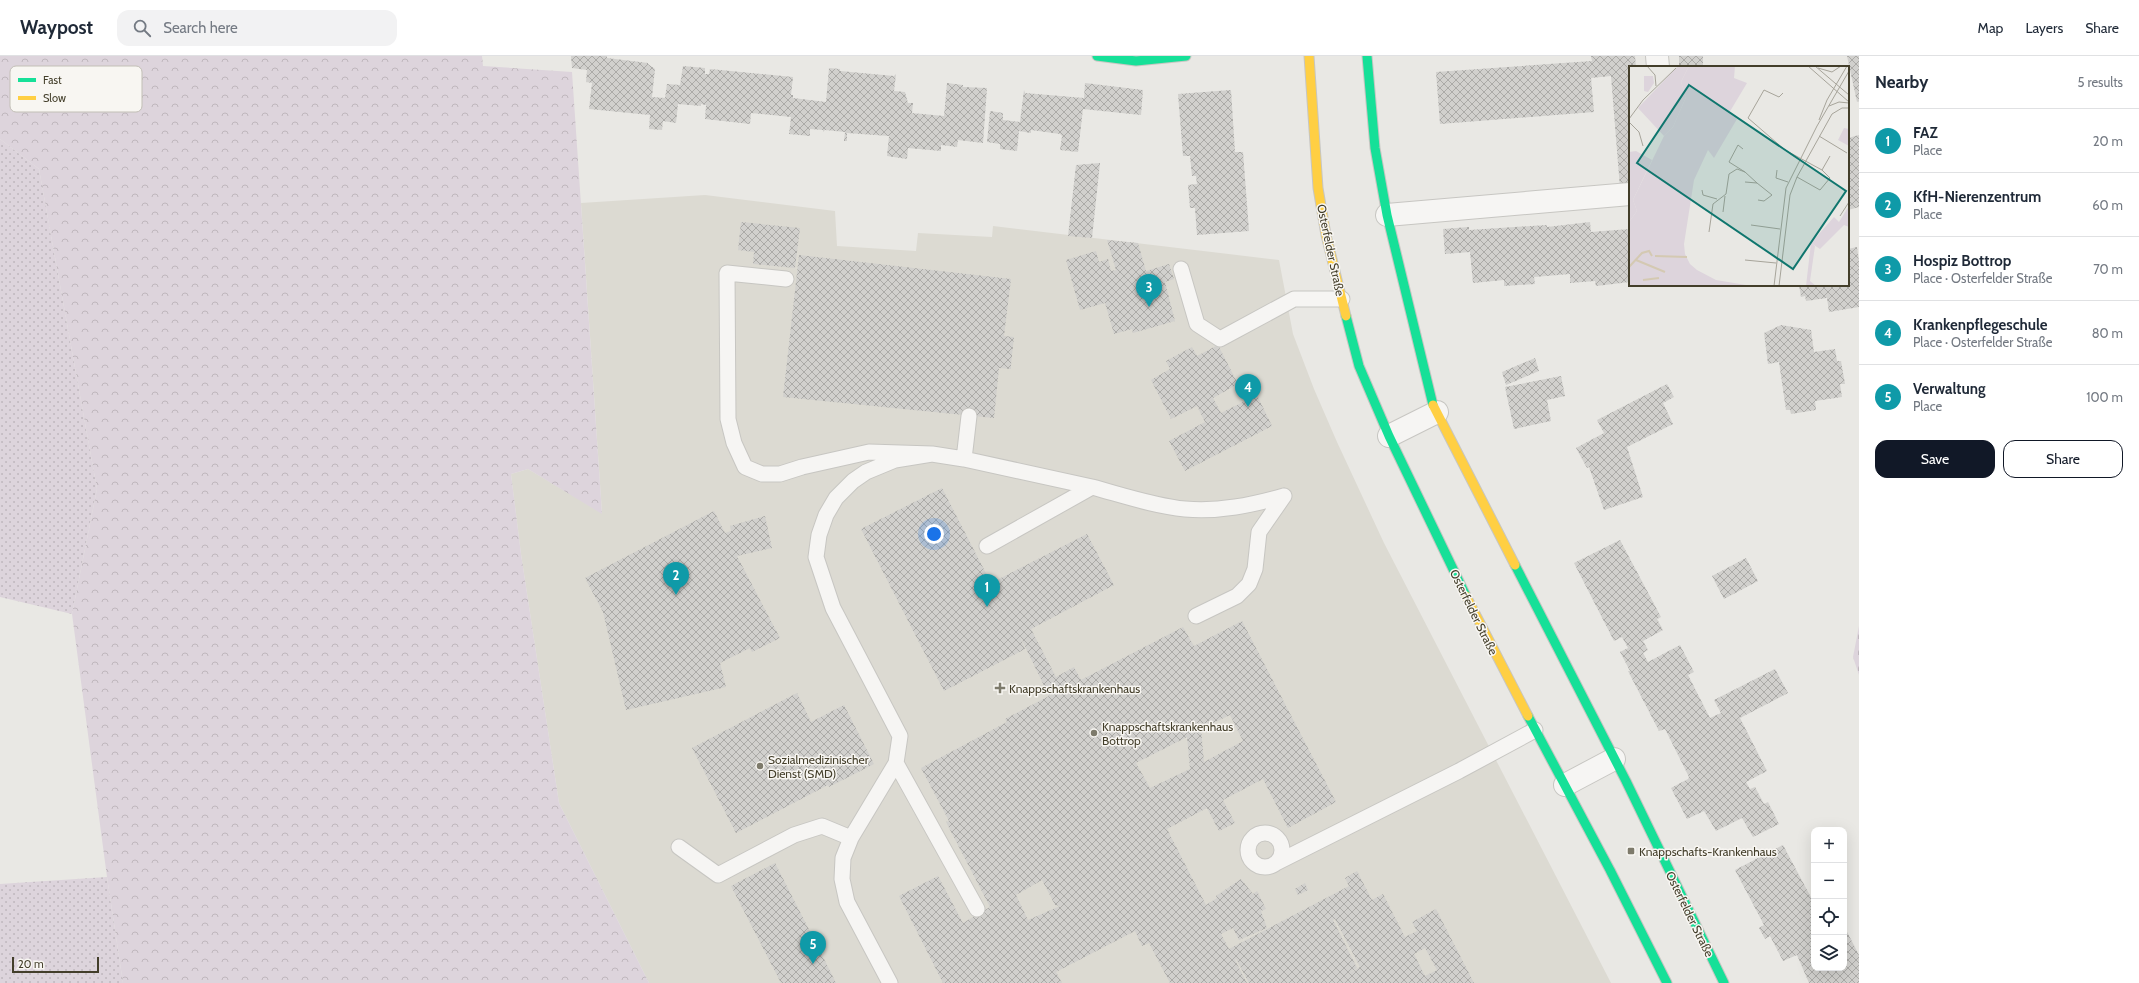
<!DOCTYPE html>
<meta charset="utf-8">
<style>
:root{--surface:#fff;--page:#f2f2f3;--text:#1f2937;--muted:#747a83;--line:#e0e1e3;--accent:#111827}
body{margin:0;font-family:Cabin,sans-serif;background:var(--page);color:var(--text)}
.controls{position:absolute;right:12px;bottom:12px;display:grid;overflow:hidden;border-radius:8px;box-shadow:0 4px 16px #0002}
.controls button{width:36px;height:36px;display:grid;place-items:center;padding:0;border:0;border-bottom:1px solid var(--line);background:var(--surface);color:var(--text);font:20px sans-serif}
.scale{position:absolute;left:12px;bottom:10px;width:87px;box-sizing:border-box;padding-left:4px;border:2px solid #433e2a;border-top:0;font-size:11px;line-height:14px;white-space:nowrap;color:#433e2a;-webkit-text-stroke:3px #f8f6f2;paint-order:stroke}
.you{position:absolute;left:934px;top:478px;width:14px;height:14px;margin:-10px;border:3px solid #fff;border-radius:50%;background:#1a73e8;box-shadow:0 0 0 6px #1a73e833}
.badge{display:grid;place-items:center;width:26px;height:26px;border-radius:50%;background:var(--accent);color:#fff;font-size:13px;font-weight:700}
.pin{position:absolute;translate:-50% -33px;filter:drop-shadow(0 1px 2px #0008)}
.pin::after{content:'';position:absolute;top:21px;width:14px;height:12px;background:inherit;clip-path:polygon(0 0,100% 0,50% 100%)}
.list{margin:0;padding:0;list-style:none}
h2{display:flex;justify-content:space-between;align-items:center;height:52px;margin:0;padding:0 16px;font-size:17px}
h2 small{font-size:13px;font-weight:400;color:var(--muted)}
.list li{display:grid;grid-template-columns:26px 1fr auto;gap:12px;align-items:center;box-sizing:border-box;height:64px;padding:0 16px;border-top:1px solid var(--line)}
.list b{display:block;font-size:15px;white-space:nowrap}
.list p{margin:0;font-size:13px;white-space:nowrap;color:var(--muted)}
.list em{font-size:13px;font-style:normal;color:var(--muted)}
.actions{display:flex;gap:8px;padding:12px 16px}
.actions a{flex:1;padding:9px 0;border:1px solid var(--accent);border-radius:12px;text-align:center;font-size:14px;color:var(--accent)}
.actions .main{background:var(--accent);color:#fff}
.icon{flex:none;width:22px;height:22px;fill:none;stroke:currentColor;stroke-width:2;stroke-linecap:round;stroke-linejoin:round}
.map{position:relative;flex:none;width:1859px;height:927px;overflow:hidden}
header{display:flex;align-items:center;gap:24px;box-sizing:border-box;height:56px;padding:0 20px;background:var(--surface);border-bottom:1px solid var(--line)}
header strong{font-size:19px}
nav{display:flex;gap:22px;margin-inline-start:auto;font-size:14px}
.search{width:280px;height:36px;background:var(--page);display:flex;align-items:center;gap:10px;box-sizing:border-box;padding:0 14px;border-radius:12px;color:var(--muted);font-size:15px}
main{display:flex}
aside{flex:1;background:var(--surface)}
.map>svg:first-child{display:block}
</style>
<header>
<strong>Waypost</strong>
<div class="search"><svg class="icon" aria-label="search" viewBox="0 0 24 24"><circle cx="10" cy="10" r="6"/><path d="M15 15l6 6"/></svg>Search here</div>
<nav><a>Map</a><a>Layers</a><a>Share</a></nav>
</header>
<main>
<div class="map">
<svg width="1859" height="927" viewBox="0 0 1859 927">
<defs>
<pattern id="grass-dots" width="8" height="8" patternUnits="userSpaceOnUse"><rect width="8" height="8" fill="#ddd4dc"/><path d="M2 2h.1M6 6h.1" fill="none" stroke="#bfb7bd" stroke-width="1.8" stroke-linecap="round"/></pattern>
<pattern id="forest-crowns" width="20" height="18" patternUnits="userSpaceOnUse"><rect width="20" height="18" fill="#ddd4dc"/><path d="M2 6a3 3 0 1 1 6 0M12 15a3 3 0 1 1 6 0" fill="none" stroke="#bfb7bd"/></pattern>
<pattern id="cemetery-stones" width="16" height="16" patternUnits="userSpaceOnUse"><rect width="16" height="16" fill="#ddd4dc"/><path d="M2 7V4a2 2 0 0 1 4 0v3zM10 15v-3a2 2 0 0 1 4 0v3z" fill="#bfb7bd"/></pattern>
<pattern id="building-cross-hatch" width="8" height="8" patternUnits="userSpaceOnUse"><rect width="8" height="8" fill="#d1d0cd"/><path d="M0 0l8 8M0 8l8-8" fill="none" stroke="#abaaa7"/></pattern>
</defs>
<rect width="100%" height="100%" fill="#e9e8e4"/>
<path fill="#dcdad2" d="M705 139 835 155 837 190 916 195 918 177 992 181 993 170 1279 204 1293 278 1314 333 1337 386 1384 487 1611 927H649L559 747 521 498 511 418 528 413 602 457 581 147Z"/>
<path fill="url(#grass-dots)" d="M0 83 39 113 97 433 72 558 0 541Z
M107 821 123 927H0V828Z"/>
<path fill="url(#forest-crowns)" d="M0 0H482L483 10 572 16 602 458 528 413 511 418 521 498 559 747 649 927H123L107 821 72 558 97 433 39 113 0 83Z"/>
<path fill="url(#cemetery-stones)" d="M1859 570V619L1853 601Z"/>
<path fill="url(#building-cross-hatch)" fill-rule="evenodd" d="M571 0H607V2L648 7V8L655 13 652 41 665 42 667 28 680 29 683 10 705 12V18H709L710 13 793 21 791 39H793V42L826 46 829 12 840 13V15L894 20 896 18 894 35 905 36 908 47H913L912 57 944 60 947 27 963 29V31L987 32 983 87 958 84 957 91 941 89V95L908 92 907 103 887 100 889 80 847 77V85H844L845 76 825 74 823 76V74L810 73V80L789 78 791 61 751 57 750 68 705 63 706 49 701 48V50L678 48 676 67 663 65 662 74 649 73 650 59 589 53 592 27 586 26 587 14 572 12Z
M1591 0H1635L1636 11H1630V131L1620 132 1611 20 1591 22 1594 56 1440 68 1436 16 1592 5Z
M1679 0H1703V11H1679Z
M1847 0H1859V45L1857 46Z
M1085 27 1143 34 1141 59 1083 53 1078 96 1060 94 1062 80 1060 78 1031 74V77L1019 75 1017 95 1000 93V88L987 86 990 55 1003 57V64L1020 66 1024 34 1025 37 1084 42Z
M1231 34 1235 96H1243L1249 175 1197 179 1195 152H1190L1188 129 1197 128 1196 120H1192L1190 100H1183L1178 38Z
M1859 79V151L1848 154V82Z
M1100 107 1092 182 1068 180 1076 109Z
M741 166 800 172 795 212 753 208 754 196 738 194Z
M1590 166 1591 176 1630 173V226L1596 230 1595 225 1570 227V218L1534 221 1535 228 1504 230V224L1473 227 1470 196 1445 198 1443 173 1469 171V174L1547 169V171Z
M1107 184 1138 187 1146 215 1169 208 1174 223 1165 226 1175 265 1133 277 1132 273 1114 278 1105 247 1080 254 1066 204 1096 195 1099 206 1108 203 1111 215 1116 214Z
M1857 191 1859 206V251L1829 256 1827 242 1806 245 1805 240 1801 241 1799 229H1848V193Z
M799 199 1011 223 1004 280 1014 281 1011 309V313L999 312 994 362 783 341Z
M1781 269 1811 274 1814 296 1835 293 1837 305H1841L1845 328H1840L1842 341 1815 345 1816 354 1791 358 1790 354H1786L1779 306 1768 308 1764 277Z
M1218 289 1238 328 1213 342 1221 357 1257 339 1272 370 1185 415 1169 385 1205 366 1197 350 1171 363 1151 324 1170 313 1166 305 1192 291 1197 300Z
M1535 302 1539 315 1506 329 1502 316Z
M1561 320 1565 340 1547 344 1551 365 1514 373 1505 331Z
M1667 328 1674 341 1663 347 1673 368 1627 391 1643 441 1604 454 1589 411 1587 412 1576 392 1604 377 1597 364Z
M942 432 991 527 1087 478 1114 529 1031 573 1056 621 1074 611 1081 624 1183 571 1194 590 1242 565 1336 746 1288 772 1263 723 1223 744 1235 767 1219 775 1207 752 1167 773 1206 849 1217 842 1216 840 1241 823 1253 838 1257 835 1266 853 1261 855 1267 872 1239 884 1233 872 1221 878 1229 893 1349 830 1345 822 1357 815 1372 844 1383 838 1405 881 1417 875 1412 866 1436 853 1474 927H1249L1236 903 1235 904 1247 927H1170L1149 887 1142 890 1135 875 1056 916 1062 927H943L899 840 938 820 963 867 990 851 946 766 949 765 921 712 1007 666 1005 663 1049 640 1019 578 1025 593 944 635 861 473ZM1230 659 1243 685 1204 706 1201 673ZM1187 681 1190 713 1150 732 1136 707ZM1042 824 1055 849 1060 850 1028 864 1016 839ZM1335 863 1360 911 1346 919 1357 912 1333 864ZM1425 892 1437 914 1425 920 1414 898Z
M714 455 725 477 731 475 730 470 765 460 772 492 737 500 780 582 752 596 750 592 720 607 726 631 626 654 603 556 585 522Z
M1620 484 1661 561 1657 563 1663 574 1643 585 1648 594 1643 597 1648 606 1680 589 1694 616 1688 619 1710 662 1721 657 1714 644 1775 613 1788 637 1740 662 1767 715 1746 726 1750 733 1755 731 1764 748 1768 746 1779 768 1753 781 1742 762 1716 775 1704 755 1687 763 1671 732 1688 723 1689 721 1665 673 1659 675 1628 615H1630L1620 596 1628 592 1622 581 1614 585 1574 507Z
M1746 502 1758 525 1724 543 1712 520Z
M797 637 811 666 844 649 874 708 829 731 828 729 736 777 692 692Z
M1783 789 1814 847V912H1844L1845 872 1859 899V927H1809L1797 899 1783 905 1770 880 1765 883 1759 872 1764 869 1735 814Z
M775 807 821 897 836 927H781L731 830Z
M1305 827 1308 834 1298 839 1295 833Z"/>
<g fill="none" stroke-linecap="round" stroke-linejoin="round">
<defs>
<path id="lane" d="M1181 213 1197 268 1220 283 1294 243H1342
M786 223 727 217 728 363 734 387 745 411 762 418H780L802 411 869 396 932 398 964 403 1092 431
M964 403 969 360
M987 490 1092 431C1122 439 1154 450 1185 453 1219 456 1252 449 1284 440
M1196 560 1237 540 1249 528 1255 513 1259 476 1284 440
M896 707 977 853
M1248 794a17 17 0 1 1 34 0a17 17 0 1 1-34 0Z
M679 791 718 819 794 779 822 770 851 782
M1276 807 1459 715 1535 674
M890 927 847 846 842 823 843 802 851 782 896 707 900 680 833 552 816 501 819 479 826 459 836 442 853 425 866 416 895 404 932 398"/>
<path id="street" d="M1657 0 1658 11
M1387 159 1630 138
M1389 380 1437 356
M1565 729 1614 703"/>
<path id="fast" d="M1097 0 1136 5 1186 0
M1367 0 1375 92 1387 159 1433 349
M1346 260 1359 310 1389 380 1466 540
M1515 509 1626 725 1724 927
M1528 660 1610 814 1667 927"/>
<path id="slow" d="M1309 0 1318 132 1326 179 1346 260
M1433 349 1515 509
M1466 540 1528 660"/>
</defs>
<use href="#lane" stroke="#c7c6c2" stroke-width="17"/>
<use href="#street" stroke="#c7c6c2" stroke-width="24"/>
<use href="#fast" stroke="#c7c6c2" stroke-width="11"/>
<use href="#slow" stroke="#c7c6c2" stroke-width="11"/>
<use href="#lane" stroke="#f6f5f3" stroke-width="15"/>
<use href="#street" stroke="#f6f5f3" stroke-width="22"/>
<use href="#fast" stroke="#16e098" stroke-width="9"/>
<use href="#slow" stroke="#ffcf43" stroke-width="9"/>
</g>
<g fill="#7d7a6b" stroke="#f8f6f2" stroke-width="1.5">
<path d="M998 626h4v4h4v4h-4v4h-4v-4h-4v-4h4z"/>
<circle cx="1094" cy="677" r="4"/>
<circle cx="760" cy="710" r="4"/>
<rect x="1627" y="791" width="8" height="8" rx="2"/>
</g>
<g text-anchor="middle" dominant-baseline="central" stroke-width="3" stroke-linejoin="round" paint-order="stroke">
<g font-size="12" fill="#433e2a" stroke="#f8f6f2">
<text transform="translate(1331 194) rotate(78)">Osterfelder Straße</text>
<text transform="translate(1474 556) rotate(64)">Osterfelder Straße</text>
<text transform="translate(1690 858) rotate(64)">Osterfelder Straße</text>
</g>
<g font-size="12" fill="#433e2a" stroke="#f8f6f2" text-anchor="start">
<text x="1009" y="632">Knappschaftskrankenhaus</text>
<text x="1102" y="670">Knappschaftskrankenhaus<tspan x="1102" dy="14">Bottrop</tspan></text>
<text x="768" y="703">Sozialmedizinischer<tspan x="768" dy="14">Dienst (SMD)</tspan></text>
<text x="1639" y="795">Knappschafts-Krankenhaus</text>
</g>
</g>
<g transform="translate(1629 10)">
<rect width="220" height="220" fill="#e9e8e4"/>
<path d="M49 0H60L52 16 57 31 44 61 35 70 9 42ZM7 85 23 94 4 134 8 145 0 156V86Z" fill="#ddd4dc"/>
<path d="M60 0H106L105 12 118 17 100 47 108 53 85 92 79 84 65 114 55 178 56 188 61 198 68 204 87 214 123 220H0V156L8 145 4 134 35 70 44 61 57 31 52 16ZM215 62 220 63V80L209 74ZM182 177 186 180 181 215 187 220H177Z" fill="#ddd4dc"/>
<path d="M220 140V161L215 159 191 183 182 177 205 151 210 156Z" fill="#ddd4dc"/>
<path d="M15 10H24L25 17 19 26 15 25Z" fill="#ddd4dc"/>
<path fill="none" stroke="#d4c9b2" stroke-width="2" d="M26 190 58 191M7 194 36 206M0 201 13 187 20 185 23 190M14 214 30 212"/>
<path fill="none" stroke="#a7a49a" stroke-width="1" d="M18 0 26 9 27 20M179 0 220 36M186 0 220 29M189 2 203 6 212 0M154 27 150 31 135 24 119 52 156 84 193 104 201 112 191 124 168 111M200 40 210 36 220 37M0 53 14 34 47 2M190 54 198 34 218 0M0 56 10 66 14 80M190 70 218 87M114 83 109 79 100 96 116 106 128 117M148 104 147 112 159 116M193 104 201 90M116 116 128 117 143 129M73 124 74 129 88 133M129 134 135 135 143 129M94 146 96 130M211 150 220 136M122 159 151 163M80 166 84 138 97 128 100 108 108 103 116 106M116 194 147 197M145 220 157 122 188 60 220 5M150 220 161 129 168 111 203 48 213 42H220"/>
<path fill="#0f766e" fill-opacity="0.15" stroke="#0f766e" stroke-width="2" d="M60 19 217 125 164 203 8 97Z"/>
<rect width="220" height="220" fill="none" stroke="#433e2a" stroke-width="2"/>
</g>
<rect x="10" y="10" width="132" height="46" rx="6" fill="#f8f6f2" stroke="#c2bfb6" stroke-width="1"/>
<rect x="18" y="22" width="18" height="4" fill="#16e098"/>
<rect x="18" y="40" width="18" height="4" fill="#ffcf43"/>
<g font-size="11" fill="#433e2a">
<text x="43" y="28">Fast</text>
<text x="43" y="46">Slow</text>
</g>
</svg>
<div class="controls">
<button>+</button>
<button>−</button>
<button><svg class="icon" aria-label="locate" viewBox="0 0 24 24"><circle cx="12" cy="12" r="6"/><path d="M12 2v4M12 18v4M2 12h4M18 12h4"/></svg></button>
<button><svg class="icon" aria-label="layers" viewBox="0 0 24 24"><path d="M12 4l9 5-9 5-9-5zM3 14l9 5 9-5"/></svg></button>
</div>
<div class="scale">20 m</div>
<div class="you"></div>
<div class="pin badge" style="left:987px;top:551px;background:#0f9aa8">1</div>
<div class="pin badge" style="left:676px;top:539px;background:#0f9aa8">2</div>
<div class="pin badge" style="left:1149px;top:251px;background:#0f9aa8">3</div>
<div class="pin badge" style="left:1248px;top:351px;background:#0f9aa8">4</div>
<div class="pin badge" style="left:813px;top:908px;background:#0f9aa8">5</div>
</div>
<aside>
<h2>Nearby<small>5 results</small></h2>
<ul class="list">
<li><span class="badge" style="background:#0f9aa8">1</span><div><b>FAZ</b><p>Place</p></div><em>20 m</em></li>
<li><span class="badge" style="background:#0f9aa8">2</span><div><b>KfH-Nierenzentrum</b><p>Place</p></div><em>60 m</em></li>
<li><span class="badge" style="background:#0f9aa8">3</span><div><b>Hospiz Bottrop</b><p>Place · Osterfelder Straße</p></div><em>70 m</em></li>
<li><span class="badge" style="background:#0f9aa8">4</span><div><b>Krankenpflegeschule</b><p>Place · Osterfelder Straße</p></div><em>80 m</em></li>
<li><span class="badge" style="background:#0f9aa8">5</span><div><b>Verwaltung</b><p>Place</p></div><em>100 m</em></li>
</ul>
<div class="actions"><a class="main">Save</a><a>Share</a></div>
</aside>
</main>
